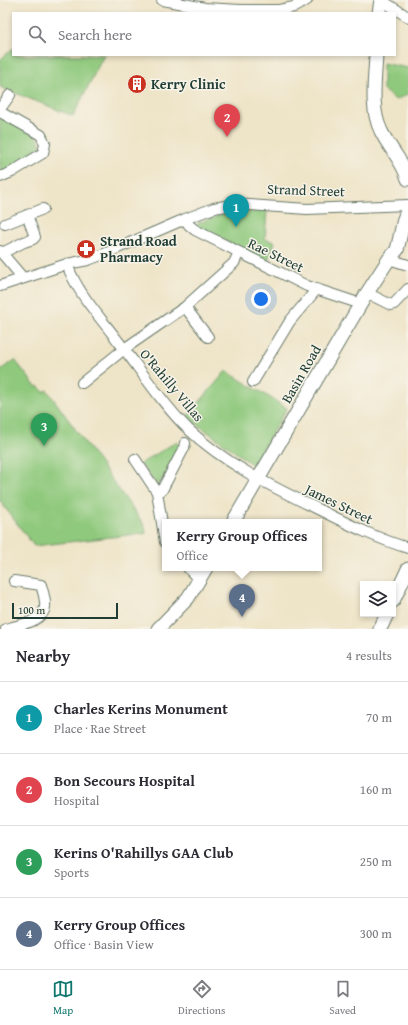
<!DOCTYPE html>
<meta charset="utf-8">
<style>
:root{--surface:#fff;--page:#f7f7f7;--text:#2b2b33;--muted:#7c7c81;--line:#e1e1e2;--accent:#0f766e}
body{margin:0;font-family:"Gentium Book Plus",serif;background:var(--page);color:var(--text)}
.controls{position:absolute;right:12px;bottom:12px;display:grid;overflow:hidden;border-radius:0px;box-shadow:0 2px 6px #0003}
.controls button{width:36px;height:36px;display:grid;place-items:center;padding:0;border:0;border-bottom:1px solid var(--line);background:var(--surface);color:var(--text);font:20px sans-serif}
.scale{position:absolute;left:12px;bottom:10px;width:106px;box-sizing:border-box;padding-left:4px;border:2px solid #1f3d34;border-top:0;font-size:11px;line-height:14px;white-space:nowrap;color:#1f3d34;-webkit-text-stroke:3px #f7f3e8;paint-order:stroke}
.you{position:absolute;left:261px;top:299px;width:14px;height:14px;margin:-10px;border:3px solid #fff;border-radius:50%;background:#1a73e8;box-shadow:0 0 0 6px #1a73e833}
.badge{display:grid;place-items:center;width:26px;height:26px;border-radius:50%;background:var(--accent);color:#fff;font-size:13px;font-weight:700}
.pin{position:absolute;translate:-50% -33px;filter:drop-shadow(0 1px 2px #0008)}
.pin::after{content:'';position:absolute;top:21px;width:14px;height:12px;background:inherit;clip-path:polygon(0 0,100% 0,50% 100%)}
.popup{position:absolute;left:162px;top:519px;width:160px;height:52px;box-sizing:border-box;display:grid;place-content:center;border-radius:0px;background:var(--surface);filter:drop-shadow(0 1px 3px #0005);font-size:13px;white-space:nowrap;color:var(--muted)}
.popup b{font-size:15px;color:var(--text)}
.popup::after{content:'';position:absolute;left:50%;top:100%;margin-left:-8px;border:8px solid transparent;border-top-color:var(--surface)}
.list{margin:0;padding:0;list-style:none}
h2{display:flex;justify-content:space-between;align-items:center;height:52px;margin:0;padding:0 16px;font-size:17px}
h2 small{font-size:13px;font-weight:400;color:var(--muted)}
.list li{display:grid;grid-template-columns:26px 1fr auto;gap:12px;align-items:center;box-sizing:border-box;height:72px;padding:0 16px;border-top:1px solid var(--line)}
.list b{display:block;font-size:15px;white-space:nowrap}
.list p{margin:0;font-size:13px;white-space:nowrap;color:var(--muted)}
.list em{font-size:13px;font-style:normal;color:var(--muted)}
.icon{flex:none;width:22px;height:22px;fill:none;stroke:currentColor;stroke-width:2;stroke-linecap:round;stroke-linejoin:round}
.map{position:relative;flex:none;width:408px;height:629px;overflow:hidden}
.search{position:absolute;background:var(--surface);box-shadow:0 2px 6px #0003;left:12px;right:12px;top:12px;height:44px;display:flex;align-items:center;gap:10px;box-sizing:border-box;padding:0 14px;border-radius:0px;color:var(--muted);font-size:15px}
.sheet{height:340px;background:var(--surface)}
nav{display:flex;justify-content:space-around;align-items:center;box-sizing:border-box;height:56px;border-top:1px solid var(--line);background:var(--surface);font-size:11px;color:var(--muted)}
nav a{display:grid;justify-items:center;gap:2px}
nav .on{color:var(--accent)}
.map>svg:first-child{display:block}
</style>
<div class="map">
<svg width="408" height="629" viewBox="0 0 408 629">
<rect width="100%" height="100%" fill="#f7f3e8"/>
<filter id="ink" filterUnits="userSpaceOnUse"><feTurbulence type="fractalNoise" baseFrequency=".025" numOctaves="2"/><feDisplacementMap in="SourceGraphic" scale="8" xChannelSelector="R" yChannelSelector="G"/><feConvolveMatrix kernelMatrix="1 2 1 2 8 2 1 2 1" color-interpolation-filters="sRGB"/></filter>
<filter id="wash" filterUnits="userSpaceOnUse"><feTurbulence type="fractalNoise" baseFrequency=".012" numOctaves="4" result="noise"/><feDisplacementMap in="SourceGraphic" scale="16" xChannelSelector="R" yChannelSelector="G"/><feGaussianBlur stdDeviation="0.9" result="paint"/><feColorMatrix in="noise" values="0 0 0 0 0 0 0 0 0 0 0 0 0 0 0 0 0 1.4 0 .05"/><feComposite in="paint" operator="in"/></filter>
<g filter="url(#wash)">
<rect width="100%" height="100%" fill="#eee4c7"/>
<path fill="#8fc97d" stroke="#578358" d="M13 48V55H104L73 116 0 87V60Z
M383 63 408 68V94L396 100 383 90Z
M3 118 35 135 39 140 40 146C31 159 14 167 0 173V119Z
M267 210 265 239 275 242 267 263 198 226V223L220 215Z
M15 360 36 387 38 386 44 392 47 390 145 526 146 533 34 546 0 501V370Z
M226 371 287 408 253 465 187 417Z
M176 442 181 448 158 486 140 464Z"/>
</g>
<g filter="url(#ink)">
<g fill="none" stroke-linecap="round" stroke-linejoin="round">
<defs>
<path id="minor" d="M162 0 205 8 240 10H279L294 7 307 0
M381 0 408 17
M0 109 10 95
M0 112 41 135 45 144 43 153 12 172 0 177
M185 219 189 225 195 230 307 286 361 304
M5 224 43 209
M0 251 23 278
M2 253 24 242 33 239 35 237 27 215
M389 259 408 265
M67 264C77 293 100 317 118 341 140 369 163 405 188 429 226 465 275 488 322 511 350 525 378 539 408 548
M0 286 67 264 88 260 104 254 185 219 214 208 236 204 307 209 408 205
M367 293 391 305 394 304 408 289
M185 307 208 337
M253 382 290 321 316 290
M82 383 124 349 185 307 234 263 239 252
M135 459 157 492 165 542
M157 492 162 490 184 448 185 443
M188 568 198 579
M6 629C18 625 43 622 45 607 46 600 43 592 41 585L14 581"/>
<path id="major" d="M379 13 381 0
M376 55C375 79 370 109 381 131 389 148 403 161 408 179
M233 522 367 293 389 259 397 250 404 219 408 208
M393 601 408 569
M158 629 188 598 206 568
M380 629 387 614"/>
</defs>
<use href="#minor" stroke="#677767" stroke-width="12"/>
<use href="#major" stroke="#677767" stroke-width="15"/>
<use href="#minor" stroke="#fff" stroke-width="10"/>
<use href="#major" stroke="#fff" stroke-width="13"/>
</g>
</g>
<defs>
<symbol id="building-disc" viewBox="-11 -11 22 22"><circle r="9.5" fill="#c8321e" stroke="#f7f3e8"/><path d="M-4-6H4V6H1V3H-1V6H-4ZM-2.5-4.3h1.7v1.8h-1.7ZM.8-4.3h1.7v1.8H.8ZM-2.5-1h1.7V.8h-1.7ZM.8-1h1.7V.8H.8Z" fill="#fff"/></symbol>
<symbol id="pharmacy-disc" viewBox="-11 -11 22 22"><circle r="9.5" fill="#c8321e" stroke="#f7f3e8"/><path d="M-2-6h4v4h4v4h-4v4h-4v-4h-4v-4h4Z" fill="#fff"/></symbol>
</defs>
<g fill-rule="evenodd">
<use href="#building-disc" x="126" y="73" width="22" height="22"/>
<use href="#pharmacy-disc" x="75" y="238" width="22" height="22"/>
</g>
<g text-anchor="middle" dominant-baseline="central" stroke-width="3" stroke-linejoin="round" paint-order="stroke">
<g font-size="14" font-weight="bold" fill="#1f3d34" stroke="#f7f3e8" text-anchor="start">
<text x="151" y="84">Kerry Clinic</text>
<text x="100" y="241">Strand Road<tspan x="100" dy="16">Pharmacy</tspan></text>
</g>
<g font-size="14" fill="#1f3d34" stroke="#f7f3e8">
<text transform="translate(306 190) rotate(2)">Strand Street</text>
<text transform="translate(276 255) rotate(26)">Rae Street</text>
<text transform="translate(301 374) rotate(-60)">Basin Road</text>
<text transform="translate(172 385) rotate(50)">O'Rahilly Villas</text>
<text transform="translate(339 504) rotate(26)">James Street</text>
</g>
</g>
</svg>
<div class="controls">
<button><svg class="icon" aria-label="layers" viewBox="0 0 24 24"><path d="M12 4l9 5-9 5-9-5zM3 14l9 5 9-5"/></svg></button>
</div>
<div class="scale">100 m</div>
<div class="you"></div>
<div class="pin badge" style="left:236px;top:227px;background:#0f9aa8">1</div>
<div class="pin badge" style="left:227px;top:137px;background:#e0444e">2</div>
<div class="pin badge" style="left:44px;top:446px;background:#2e9e5b">3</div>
<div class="pin badge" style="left:242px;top:617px;background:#5c6f8a">4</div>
<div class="popup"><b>Kerry Group Offices</b>Office</div>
<div class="search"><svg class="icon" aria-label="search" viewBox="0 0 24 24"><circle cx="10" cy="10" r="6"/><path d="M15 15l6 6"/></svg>Search here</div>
</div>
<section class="sheet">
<h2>Nearby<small>4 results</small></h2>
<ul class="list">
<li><span class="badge" style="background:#0f9aa8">1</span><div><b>Charles Kerins Monument</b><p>Place · Rae Street</p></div><em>70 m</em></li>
<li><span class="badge" style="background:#e0444e">2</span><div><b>Bon Secours Hospital</b><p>Hospital</p></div><em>160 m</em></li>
<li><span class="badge" style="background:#2e9e5b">3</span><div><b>Kerins O'Rahillys GAA Club</b><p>Sports</p></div><em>250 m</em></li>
<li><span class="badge" style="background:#5c6f8a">4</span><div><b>Kerry Group Offices</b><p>Office · Basin View</p></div><em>300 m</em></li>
</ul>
</section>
<nav>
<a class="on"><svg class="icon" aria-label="map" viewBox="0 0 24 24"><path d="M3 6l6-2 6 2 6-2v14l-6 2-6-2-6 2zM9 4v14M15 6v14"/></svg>Map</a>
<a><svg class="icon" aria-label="directions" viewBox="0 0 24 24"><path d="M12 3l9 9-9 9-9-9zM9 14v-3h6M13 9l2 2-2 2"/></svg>Directions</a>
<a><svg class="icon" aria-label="saved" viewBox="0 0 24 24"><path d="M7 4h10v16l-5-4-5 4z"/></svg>Saved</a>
</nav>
